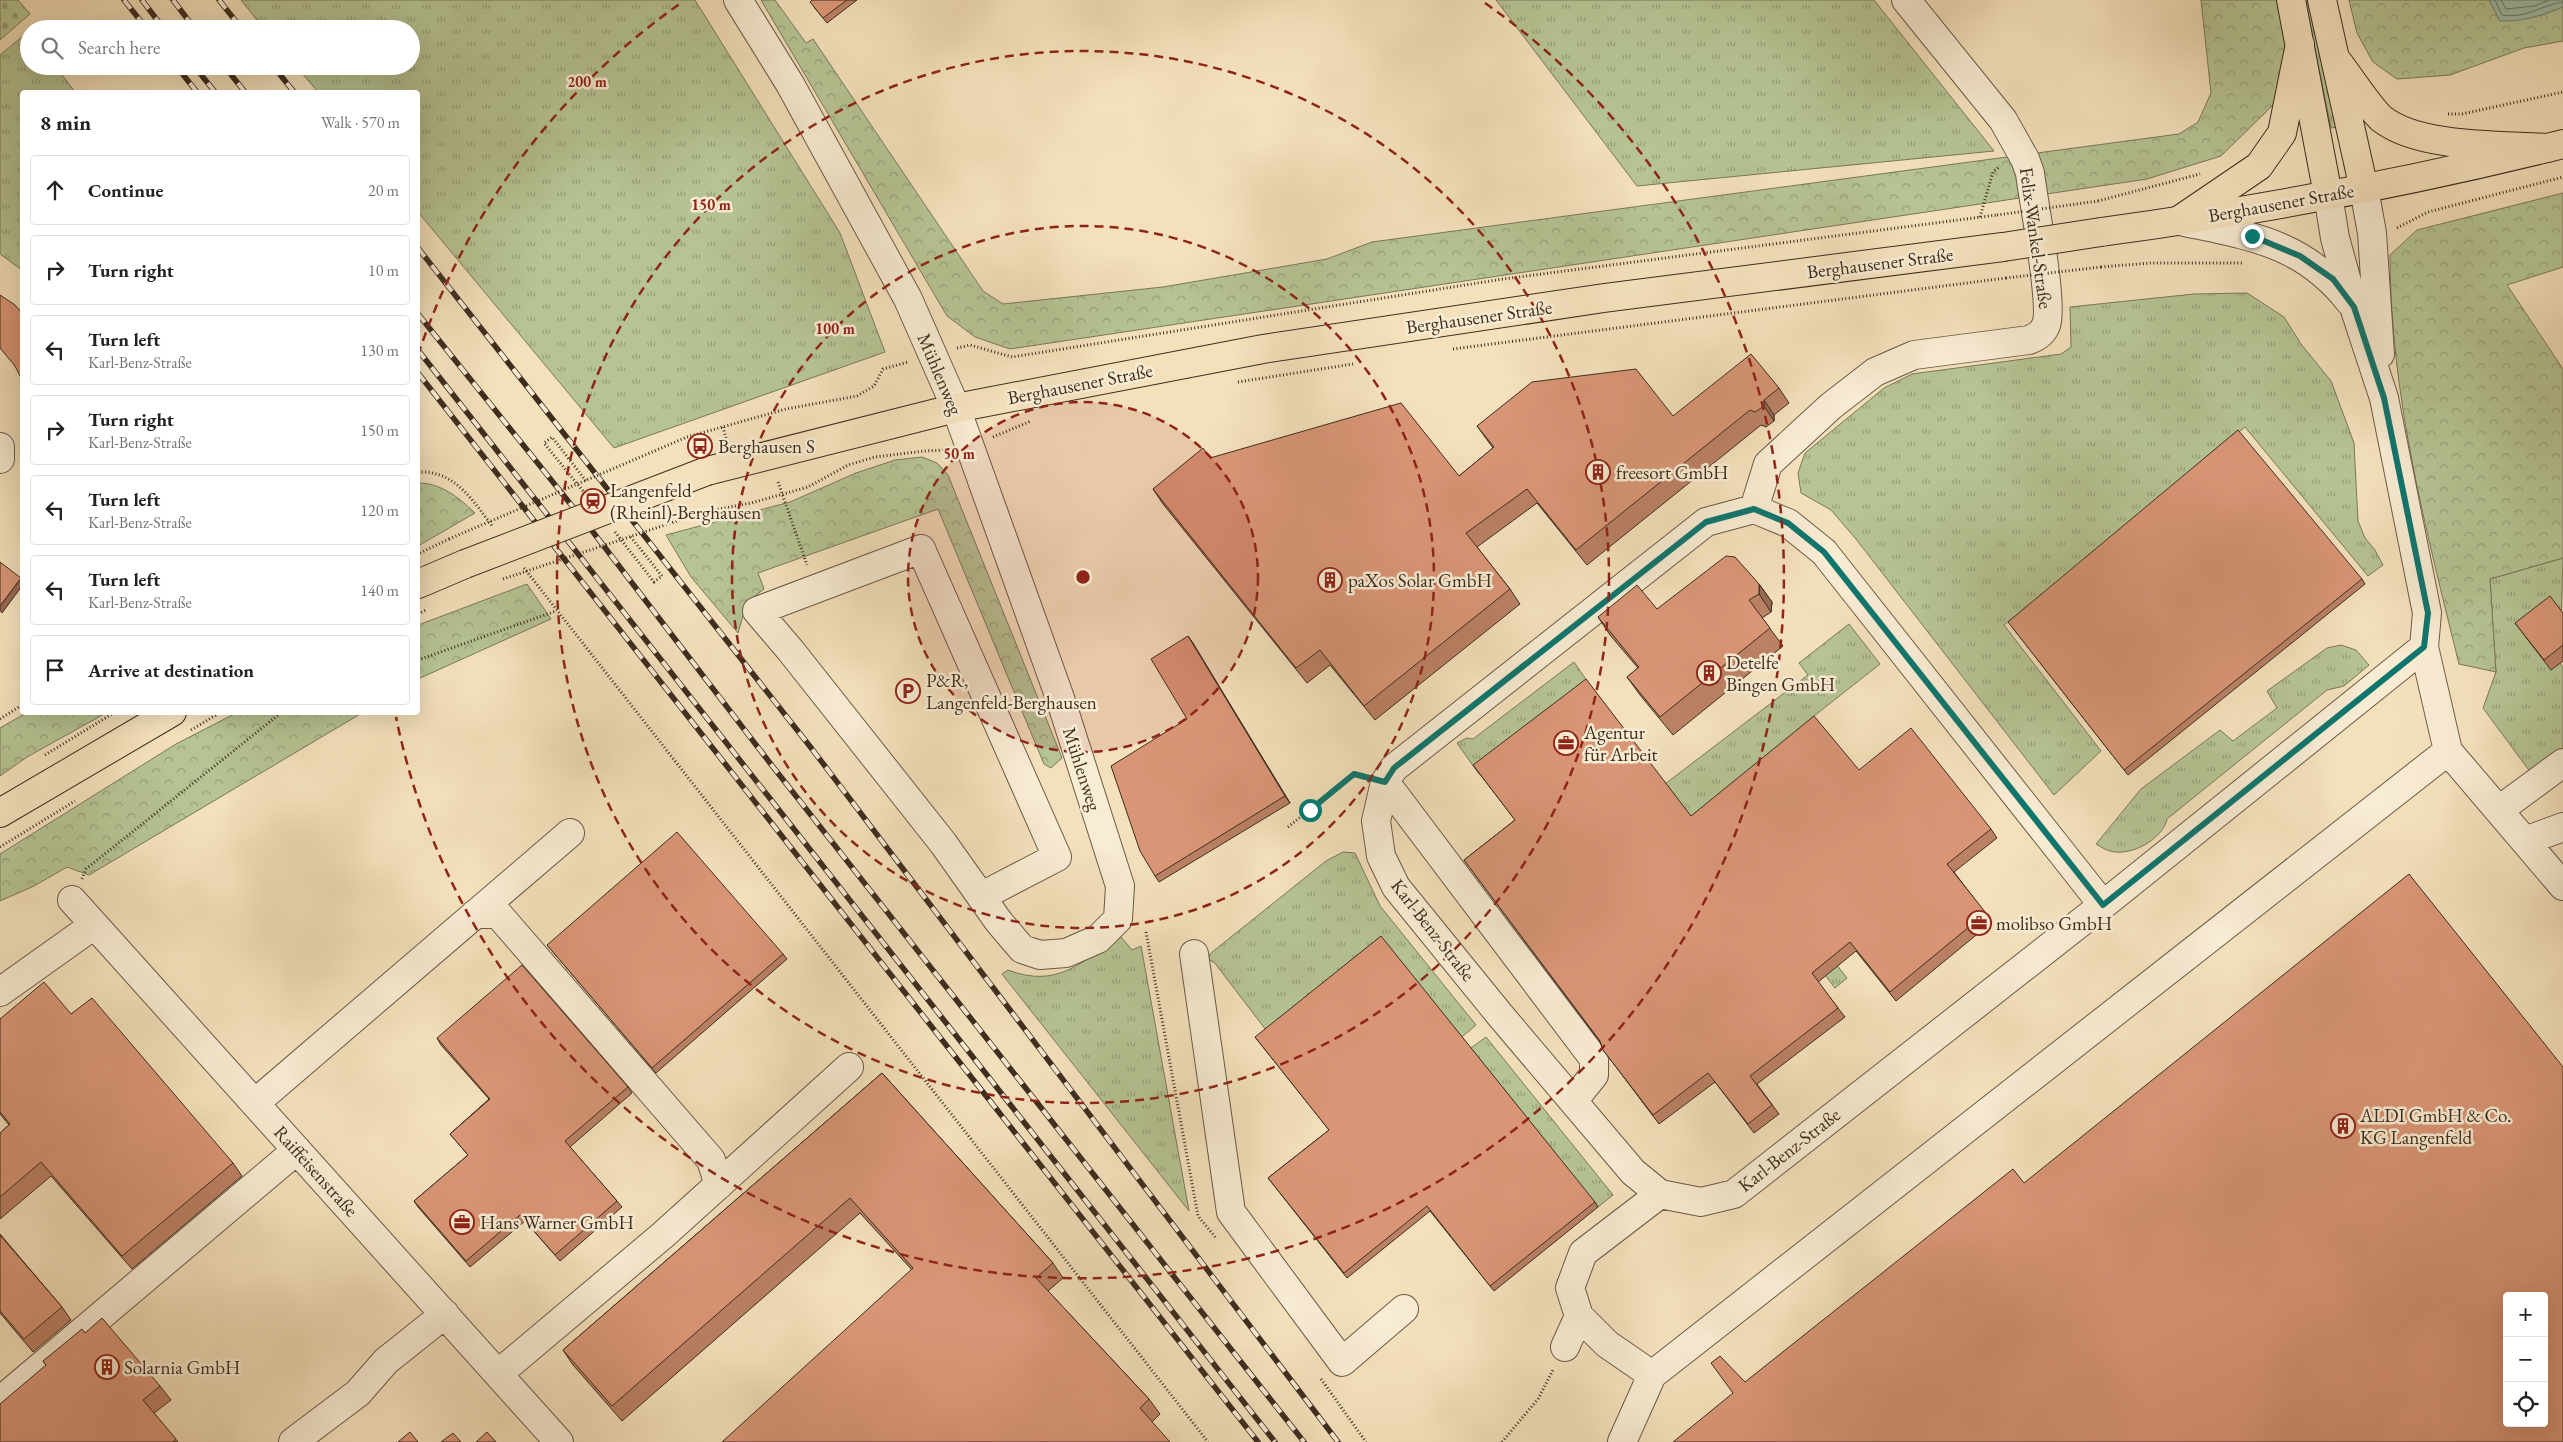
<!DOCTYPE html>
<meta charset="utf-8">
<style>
:root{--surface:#fff;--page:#f6f6f6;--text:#222;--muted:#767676;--line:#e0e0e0}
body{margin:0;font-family:"EB Garamond",serif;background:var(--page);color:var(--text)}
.controls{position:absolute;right:15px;bottom:15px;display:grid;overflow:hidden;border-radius:5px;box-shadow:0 5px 20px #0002}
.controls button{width:45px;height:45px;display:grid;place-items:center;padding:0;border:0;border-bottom:1px solid var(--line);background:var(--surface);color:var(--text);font:25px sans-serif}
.stop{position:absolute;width:15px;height:15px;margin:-11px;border:4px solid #0f766e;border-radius:50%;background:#fff}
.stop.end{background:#0f766e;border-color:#fff;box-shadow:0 1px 5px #0008}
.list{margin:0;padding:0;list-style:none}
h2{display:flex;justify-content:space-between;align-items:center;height:65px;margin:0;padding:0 20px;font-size:21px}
h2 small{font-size:16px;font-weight:400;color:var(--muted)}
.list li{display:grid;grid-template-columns:32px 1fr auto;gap:15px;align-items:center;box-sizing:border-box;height:70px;margin:0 10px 10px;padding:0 10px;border:1px solid var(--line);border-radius:5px}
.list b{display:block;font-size:19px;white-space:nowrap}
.list p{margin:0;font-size:16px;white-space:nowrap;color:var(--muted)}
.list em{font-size:16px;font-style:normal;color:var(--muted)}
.icon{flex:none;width:28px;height:28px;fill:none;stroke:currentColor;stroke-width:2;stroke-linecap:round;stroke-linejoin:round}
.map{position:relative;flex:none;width:2563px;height:1442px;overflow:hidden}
.search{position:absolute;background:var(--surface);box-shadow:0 5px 20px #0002;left:20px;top:20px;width:400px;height:55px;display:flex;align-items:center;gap:12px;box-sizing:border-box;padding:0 18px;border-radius:28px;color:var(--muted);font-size:19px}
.panel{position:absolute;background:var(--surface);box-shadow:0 5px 20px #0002;left:20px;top:90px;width:400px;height:625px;border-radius:5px}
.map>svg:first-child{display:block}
</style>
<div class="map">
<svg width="2563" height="1442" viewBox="0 0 2563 1442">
<defs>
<pattern id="grass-tufts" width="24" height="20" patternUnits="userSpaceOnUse" patternTransform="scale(1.25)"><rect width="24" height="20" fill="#b6c494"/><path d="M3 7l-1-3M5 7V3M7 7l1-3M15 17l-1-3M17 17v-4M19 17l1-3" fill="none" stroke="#95a078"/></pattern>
<pattern id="forest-crowns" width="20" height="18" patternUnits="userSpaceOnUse" patternTransform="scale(1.25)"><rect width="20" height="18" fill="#b6c494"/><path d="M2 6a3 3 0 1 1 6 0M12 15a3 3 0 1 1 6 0" fill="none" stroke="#95a078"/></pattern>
<pattern id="cemetery-stones" width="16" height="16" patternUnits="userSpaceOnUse" patternTransform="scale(1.25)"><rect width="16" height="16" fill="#b6c494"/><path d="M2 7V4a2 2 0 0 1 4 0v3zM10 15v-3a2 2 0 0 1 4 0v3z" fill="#95a078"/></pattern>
</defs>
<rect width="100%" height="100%" fill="#f4e1bc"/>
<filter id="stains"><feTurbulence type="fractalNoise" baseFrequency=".004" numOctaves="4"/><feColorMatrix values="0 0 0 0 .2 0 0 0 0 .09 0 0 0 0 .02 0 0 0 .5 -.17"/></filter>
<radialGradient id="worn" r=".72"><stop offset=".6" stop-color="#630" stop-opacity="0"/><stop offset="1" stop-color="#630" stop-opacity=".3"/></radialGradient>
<path fill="url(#grass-tufts)" stroke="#7a785a" d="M241 0H695L840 233 885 352 614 448 418 212V92H318L296 66H411V29H264Z
M1496 0H1874L1994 151 1637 186Z
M2305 0H2312L2339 127 2331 128Z
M28 32 29 66H55L75 92H22V270L0 254V55Z
M2247 293 2284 317 2301 344 2331 381 2354 443 2358 521 2365 538 2375 550 2383 565 2368 576 2245 427 2004 625 2101 751 2054 795 1856 539 1831 510 1801 493 1798 473 1805 453 1884 388 1912 374 2061 354 2071 347 2070 307 2194 294Z
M2563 558 2560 663 2563 667V748L2531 773 2483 708 2496 672 2490 579Z
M1849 624 1880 664 1814 716 1715 810 1847 978 1835 988 1712 828 1704 834 1665 784 1808 675 1799 663Z
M2341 645 2356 650 2369 665 2344 686 2327 690 2167 819C2163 839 2131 857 2110 851 2105 850 2100 846 2096 844L2141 789 2220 730 2233 741 2277 708 2267 691 2327 648Z
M1574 662 1592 688 1479 774 1457 743 1467 738 1473 739Z
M1343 852 1355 853 1380 906 1476 1025 1462 1037 1269 1034 1214 962 1206 959 1211 953 1326 861Z
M1121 937 1132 950 1141 946 1189 1211 1002 974 1008 970C1058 989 1080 962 1121 937Z
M1486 1037 1613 1195 1598 1207 1471 1048Z"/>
<path fill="url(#forest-crowns)" stroke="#7a785a" d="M761 0H775L806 43 813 39 983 291 1003 304 1163 287 1327 259 1372 242 2179 134 2198 122 2211 93 2201 0H2278L2284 28 2287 76 2276 102 2221 156 2147 179 1010 349 975 337 947 316Z
M2349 0H2489L2500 20C2523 22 2542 15 2563 7V41L2524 48 2450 75 2397 79 2373 62 2357 33Z
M2563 193V267L2507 285 2563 369V558L2490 579 2496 672 2459 664C2426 530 2390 394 2390 255L2417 230Z
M922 457 937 463 948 475 1062 758 1051 768 1044 764 938 509 758 573 764 589 747 602 738 633 691 577 666 535 790 502 856 473 895 460Z
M418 483C441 483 458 497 475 513L418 546Z
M527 584 551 619 418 679V625Z
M238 712 362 713 89 875 67 867 34 886 0 901V854L176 744Z
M26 713V712L106 713 27 757 0 776V728Z"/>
<path fill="url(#cemetery-stones)" stroke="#7a785a" d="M0 0H18L30 14 0 40Z"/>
<path fill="#9dbeab" stroke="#778473" d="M2489 0H2563V7C2542 15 2523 22 2500 21Z"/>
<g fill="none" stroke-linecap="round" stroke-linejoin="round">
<path stroke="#6d7665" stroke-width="1" d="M2495 0 2502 15C2525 19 2542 5 2563 2
M2501 0 2506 9 2535 6 2549 0"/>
<defs>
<path id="minor" d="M738 0 790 84 908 299 956 408 1060 698 1120 886 1118 919 1098 939 1066 953 1040 955 1022 949 999 922 943 843 791 651 757 611 921 549 1057 857 982 896
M2364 189 2372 233 2380 354
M2180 221C2250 236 2303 242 2350 302
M0 447V459
M1754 509 1768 464 1831 406 1875 372 1914 355 2029 340C2037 337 2043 333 2046 325 2054 305 2033 200 2030 173L2025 159 2003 120 1906 0
M2424 647 2448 751 2563 886
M1385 782 1594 1059V1075L1573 1101
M2499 810 2563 763
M2525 841 2563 827
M72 900 559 1442
M2103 905 1824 552 1788 523 1754 509 1706 522 1394 768 1385 782 1376 821 1381 856 1396 887 1500 1015 1633 1172 1660 1194 1701 1202 1734 1194 2103 905 2424 647 2427 613 2384 398 2354 307 2335 238 2328 195
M475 914H498L711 1160 719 1185
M1194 954 1231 1212 1342 1362 1404 1309
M0 992 94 925
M255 1103 570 833
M1565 1347 1579 1316
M498 1374 663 1235 849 1067
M1652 1375 1607 1344 1579 1316 1570 1288 1583 1253 1660 1194
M0 1401 297 1150
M293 1442 358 1393 386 1361 445 1314
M1622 1442 1652 1375 2448 751"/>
<path id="major" d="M2101 232C2256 211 2411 182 2563 144
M707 471 956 408 1263 349 1604 298 2003 247
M418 584 465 564
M0 813 172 712"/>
<path id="highway" d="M2291 0 2328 195
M2322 0 2364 189
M2335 58C2347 73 2369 108 2382 119 2419 148 2500 145 2547 148
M2178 221 2259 166 2282 133 2300 44"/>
</defs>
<use href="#minor" stroke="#6b5a46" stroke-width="30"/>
<use href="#major" stroke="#3d2d1f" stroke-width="30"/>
<use href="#highway" stroke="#3d2d1f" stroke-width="30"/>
<path stroke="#3d2d1f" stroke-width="3" stroke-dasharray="1 2.5" stroke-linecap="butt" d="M2448 114H2462L2563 92
M2098 201 2200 174
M1980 217 1993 172 2000 166
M2397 228 2428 212 2563 177
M2101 267 2151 263H2243
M957 348 970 345 1012 357 1503 279 1997 215
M1453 349 2006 278
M1238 382 1353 364
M723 427 726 439
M687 437 786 409 857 396 874 386 883 369 908 362
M993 437 1031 421
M418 472C455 470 473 501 493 527
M778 482 807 565
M583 491 544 443 552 437 586 481
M704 512 751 503 808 487 848 465 875 457 924 451 946 450
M615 532 654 582 662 576 630 536
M420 553 449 539
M524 568 1208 1442
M418 614 426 610
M418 660 556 611
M0 719 22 705
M191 730 221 712
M45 755 115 712
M1288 827 1354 774 1361 776
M0 847 75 801
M82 879 86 869 282 712
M1146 932 1198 1216 1216 1238
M1321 1379 1366 1442
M1502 1442 1538 1399 1554 1368"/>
<use href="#minor" stroke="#f8ecd3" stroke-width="28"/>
<use href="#major" stroke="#f4e1bc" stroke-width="28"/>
<use href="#highway" stroke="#f4e1bc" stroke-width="28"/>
<defs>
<path id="rail" d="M124 0 147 29
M142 0 164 29
M173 0 195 29
M219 0 242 29
M176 66 197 92
M194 66 215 92
M224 66 245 92
M273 66 294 92
M418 248 812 749 1338 1442
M418 314 593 532 770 763 1304 1442
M418 350 1275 1442
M418 373 1258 1442"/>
</defs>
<use href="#rail" stroke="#3d2d1f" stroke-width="5.5"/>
<use href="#rail" stroke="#f8ecd3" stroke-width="4" stroke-dasharray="11" stroke-linecap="butt"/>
<defs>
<path id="major-bridge" d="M2003 247 2101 232
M465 564 707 471"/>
</defs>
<use href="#major-bridge" stroke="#3d2d1f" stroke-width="30" stroke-linecap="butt"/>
<path stroke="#3d2d1f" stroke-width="3" stroke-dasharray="1 2.5" stroke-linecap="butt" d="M1997 215 2098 201
M2006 278 2101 267
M449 539 687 437
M503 579 704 512"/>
<use href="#major-bridge" stroke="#f4e1bc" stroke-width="28"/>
</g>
<path fill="#bb8165" stroke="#3d2d1f" d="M812 0H857L827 23 814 7Z
M1779 388 1789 403 1774 415V421L1766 427 1761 425 1587 565 1537 503 1477 547 1510 589 1520 604 1375 720 1330 665 1307 683 1163 504 1153 489 1210 458 1459 476 1493 448 1477 426 1673 416Z
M2362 579 2365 584 2128 775 2012 627Z
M1759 584 1772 602 1771 612 1762 618 1783 646 1673 735 1640 695 1627 677 1638 668 1610 635 1598 617 1657 609Z
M2563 613V661L2551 670 2515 623Z
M1188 636 1290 803 1159 882 1155 876 1187 719Z
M1473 765 1691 816 1859 770 1991 829 1997 838 1954 872 1992 922 1896 1001 1856 951 1818 982 1845 1017 1757 1084 1779 1114 1754 1133 1715 1082 1659 1124 1610 1059 1603 1050 1600 1042 1464 860 1515 820Z
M547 945 783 954 787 959 656 1073Z
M71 1014 233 1163 242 1176 132 1269 51 1176 0 1219V1133L9 1125 0 1114V1019Z
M1255 1037 1595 1202 1598 1207 1494 1291 1430 1211 1347 1278 1268 1178 1329 1130Z
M437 1038 628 1087 632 1093 570 1147 617 1201 622 1207 560 1261 525 1221 470 1267 418 1207 414 1201 468 1155 450 1134 489 1099 441 1045Z
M882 1073 1053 1263 1063 1278 1048 1291 1149 1399 1160 1414 1152 1422 912 1270 860 1213 622 1421 573 1365 563 1350Z
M0 1234 62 1307 71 1320 33 1352 0 1313Z
M85 1333 160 1386 171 1400 154 1413 178 1442H0L46 1365 43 1361Z"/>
<path fill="#986953" stroke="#3d2d1f" d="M1764 400 1774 415V421L1764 406Z
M21 578 22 580V586L2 613 0 610V606Z
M1759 584 1772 602 1771 612 1759 594Z
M1188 636 1193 643 1290 803 1285 796Z"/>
<path fill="#d99676" stroke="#3d2d1f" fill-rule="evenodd" d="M812 0H847L823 18 810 2Z
M0 295 15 305 22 313V380L15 366 0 348Z
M1751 354 1779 388 1764 400V406L1755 412 1750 410 1576 550 1527 489 1466 533 1510 589 1364 706 1320 650 1296 668 1153 489 1203 448 1210 458 1401 403 1459 476 1494 447 1477 426 1532 382 1636 369 1673 416Z
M2238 430 2362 579 2124 770 2008 622Z
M1726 556 1735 557 1759 584V594L1749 600 1770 628 1660 717 1627 677 1639 667 1598 617 1637 585 1657 609Z
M0 562 21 578 0 606Z
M2550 596 2563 613V645L2544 660 2515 623Z
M1188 636 1285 796 1155 876 1140 851 1111 766 1187 719 1151 659Z
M1586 679 1691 816 1814 716 1859 770 1911 728 1991 829 1947 864 1986 913 1890 992 1850 942 1812 973 1838 1008 1750 1076 1772 1105 1748 1124 1708 1073 1653 1115 1603 1050 1600 1041 1464 860 1515 820 1473 765Z
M677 832 783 954 652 1068 547 945Z
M2409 874 2563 1067V1442H1673L1733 1393 1711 1363 1720 1356 1745 1382 2013 1169 2024 1183ZM2507 1296H2544V1423H2507Z
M1381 936 1595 1202 1490 1286 1427 1206 1344 1273 1268 1178 1329 1130 1255 1037Z
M522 965 628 1087 565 1141 617 1201 555 1255 520 1215 466 1261 414 1201 468 1155 450 1134 490 1099 437 1038Z
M44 982 71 1014 92 998 233 1163 122 1256 41 1162 0 1197V1133L10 1124 0 1112V1019Z
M882 1073 1053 1263 1036 1278 1149 1399 1140 1408 1170 1442H722L913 1268 850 1198 612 1406 563 1350Z
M0 1235 62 1307 24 1339 0 1311Z
M102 1318 160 1386 143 1400 176 1439 173 1442H0V1404L46 1365 43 1361 82 1329 85 1333Z
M410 1432 418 1442H398Z
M487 1432 496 1442H476Z
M453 1433 461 1442H441Z"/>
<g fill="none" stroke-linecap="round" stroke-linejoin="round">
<path stroke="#0f766e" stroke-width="6" d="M1310 810 1354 774 1385 782 1394 768 1706 522 1754 509 1788 523 1824 552 2103 905 2424 647 2428 613 2384 398 2354 307 2333 279 2300 256 2252 236"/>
</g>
<circle cx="1083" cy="577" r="175" fill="#8f2418" fill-opacity=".12"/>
<g fill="none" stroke="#8f2418" stroke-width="2.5" stroke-dasharray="9 6">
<circle cx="1083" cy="577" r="175"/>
<circle cx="1083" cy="577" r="351"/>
<circle cx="1083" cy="577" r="526"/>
<path d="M418 355A701 701 0 0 1 681 3M1485 3A701 701 0 1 1 396 717"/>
</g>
<defs>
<symbol id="bus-ring" viewBox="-11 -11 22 22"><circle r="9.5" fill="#f8ecd3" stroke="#8f2418" stroke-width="1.5"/><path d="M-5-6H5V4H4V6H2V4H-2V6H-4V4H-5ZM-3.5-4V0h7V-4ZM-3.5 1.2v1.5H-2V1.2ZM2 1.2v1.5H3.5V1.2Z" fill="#8f2418"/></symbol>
<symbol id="building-ring" viewBox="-11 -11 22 22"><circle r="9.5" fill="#f8ecd3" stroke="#8f2418" stroke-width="1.5"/><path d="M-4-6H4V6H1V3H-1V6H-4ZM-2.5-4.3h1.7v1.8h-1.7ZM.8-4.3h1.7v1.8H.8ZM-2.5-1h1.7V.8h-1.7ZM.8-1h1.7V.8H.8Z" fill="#8f2418"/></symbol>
<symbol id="station-ring" viewBox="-11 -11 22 22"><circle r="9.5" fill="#f8ecd3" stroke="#8f2418" stroke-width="1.5"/><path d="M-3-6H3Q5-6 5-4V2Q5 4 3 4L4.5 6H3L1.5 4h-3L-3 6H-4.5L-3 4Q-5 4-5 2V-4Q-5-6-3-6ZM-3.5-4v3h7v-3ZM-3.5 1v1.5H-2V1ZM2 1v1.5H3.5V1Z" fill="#8f2418"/></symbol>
<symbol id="parking-ring" viewBox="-11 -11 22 22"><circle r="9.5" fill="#f8ecd3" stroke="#8f2418" stroke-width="1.5"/><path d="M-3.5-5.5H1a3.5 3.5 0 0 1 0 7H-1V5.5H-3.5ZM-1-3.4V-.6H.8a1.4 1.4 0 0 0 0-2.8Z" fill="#8f2418"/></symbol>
<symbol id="office-ring" viewBox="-11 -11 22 22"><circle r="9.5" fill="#f8ecd3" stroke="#8f2418" stroke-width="1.5"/><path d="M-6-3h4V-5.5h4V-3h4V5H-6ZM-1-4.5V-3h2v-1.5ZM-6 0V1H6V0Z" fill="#8f2418"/></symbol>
</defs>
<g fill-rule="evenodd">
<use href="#bus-ring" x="686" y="432" width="28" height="28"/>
<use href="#building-ring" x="1584" y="458" width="28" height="28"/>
<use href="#station-ring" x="579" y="487" width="28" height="28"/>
<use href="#building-ring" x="1316" y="566" width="28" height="28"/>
<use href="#building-ring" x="1695" y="659" width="28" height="28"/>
<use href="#parking-ring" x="894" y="677" width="28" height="28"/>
<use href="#office-ring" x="1552" y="729" width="28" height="28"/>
<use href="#office-ring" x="1965" y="909" width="28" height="28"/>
<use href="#building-ring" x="2329" y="1112" width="28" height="28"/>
<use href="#office-ring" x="448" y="1208" width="28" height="28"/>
<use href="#building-ring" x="93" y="1353" width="28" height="28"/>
</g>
<g text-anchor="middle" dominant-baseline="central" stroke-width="5" stroke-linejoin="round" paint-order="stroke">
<g font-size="19" fill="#3d2d1f" stroke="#f8ecd3">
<text transform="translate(2281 203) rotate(-10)">Berghausener Straße</text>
<text transform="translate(2036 238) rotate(82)">Felix-Wankel-Straße</text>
<text transform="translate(1880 263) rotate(-7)">Berghausener Straße</text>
<text transform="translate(1479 317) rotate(-8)">Berghausener Straße</text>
<text transform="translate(940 374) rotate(67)">Mühlenweg</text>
<text transform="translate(1080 384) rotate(-11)">Berghausener Straße</text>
<text transform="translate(1082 769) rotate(72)">Mühlenweg</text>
<text transform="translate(1433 930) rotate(52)">Karl-Benz-Straße</text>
<text transform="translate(1789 1150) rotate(-38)">Karl-Benz-Straße</text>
<text transform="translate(316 1171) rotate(48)">Raiffeisenstraße</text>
</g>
<g font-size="19" fill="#3d2d1f" stroke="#f8ecd3" text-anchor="start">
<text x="718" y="446">Berghausen S</text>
<text x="1616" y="472">freesort GmbH</text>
<text x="610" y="490">Langenfeld<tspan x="610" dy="22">(Rheinl)-Berghausen</tspan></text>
<text x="1348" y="580">paXos Solar GmbH</text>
<text x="1726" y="662">Detelfe<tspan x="1726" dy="22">Bingen GmbH</tspan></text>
<text x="926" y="680">P&amp;R,<tspan x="926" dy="22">Langenfeld-Berghausen</tspan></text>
<text x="1584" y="732">Agentur<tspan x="1584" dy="22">für Arbeit</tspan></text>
<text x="1996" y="923">molibso GmbH</text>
<text x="2360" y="1115">ALDI GmbH &amp; Co.<tspan x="2360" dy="22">KG Langenfeld</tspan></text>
<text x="480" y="1222">Hans Warner GmbH</text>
<text x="124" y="1367">Solarnia GmbH</text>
</g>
</g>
<circle cx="1083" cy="577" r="8" fill="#8f2418" stroke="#f8ecd3" stroke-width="2.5"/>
<g font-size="15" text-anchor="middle" font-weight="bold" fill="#8f2418" stroke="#f8ecd3" stroke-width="5" stroke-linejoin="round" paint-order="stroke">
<text x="587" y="87">200 m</text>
<text x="711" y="210">150 m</text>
<text x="835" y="334">100 m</text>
<text x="959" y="459">50 m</text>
</g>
<rect width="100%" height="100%" filter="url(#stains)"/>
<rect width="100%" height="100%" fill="url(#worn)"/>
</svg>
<div class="controls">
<button>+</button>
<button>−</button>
<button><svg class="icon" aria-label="locate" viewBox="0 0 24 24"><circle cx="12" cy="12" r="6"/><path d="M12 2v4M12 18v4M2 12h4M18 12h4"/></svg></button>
</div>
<div class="stop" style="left:1310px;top:810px"></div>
<div class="stop end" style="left:2252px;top:236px"></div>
<div class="search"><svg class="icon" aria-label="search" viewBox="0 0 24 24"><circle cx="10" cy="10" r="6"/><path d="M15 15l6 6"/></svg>Search here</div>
<section class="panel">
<h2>8 min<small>Walk · 570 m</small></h2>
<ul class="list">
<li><svg class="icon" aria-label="ahead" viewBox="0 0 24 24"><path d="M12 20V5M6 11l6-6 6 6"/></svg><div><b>Continue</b></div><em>20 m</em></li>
<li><svg class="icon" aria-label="right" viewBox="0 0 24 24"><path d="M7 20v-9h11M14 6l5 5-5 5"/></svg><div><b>Turn right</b></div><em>10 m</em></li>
<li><svg class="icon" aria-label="left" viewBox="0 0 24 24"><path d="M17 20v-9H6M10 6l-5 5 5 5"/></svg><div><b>Turn left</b><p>Karl-Benz-Straße</p></div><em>130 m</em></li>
<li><svg class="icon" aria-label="right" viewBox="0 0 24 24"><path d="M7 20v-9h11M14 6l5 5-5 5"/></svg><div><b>Turn right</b><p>Karl-Benz-Straße</p></div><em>150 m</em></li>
<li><svg class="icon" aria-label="left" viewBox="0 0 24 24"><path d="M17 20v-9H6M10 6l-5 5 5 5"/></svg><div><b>Turn left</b><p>Karl-Benz-Straße</p></div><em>120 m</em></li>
<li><svg class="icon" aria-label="left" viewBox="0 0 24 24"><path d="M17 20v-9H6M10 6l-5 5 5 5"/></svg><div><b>Turn left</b><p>Karl-Benz-Straße</p></div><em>140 m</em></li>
<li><svg class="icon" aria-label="arrive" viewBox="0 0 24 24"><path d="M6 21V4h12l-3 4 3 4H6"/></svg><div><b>Arrive at destination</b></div></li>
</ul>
</section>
</div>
